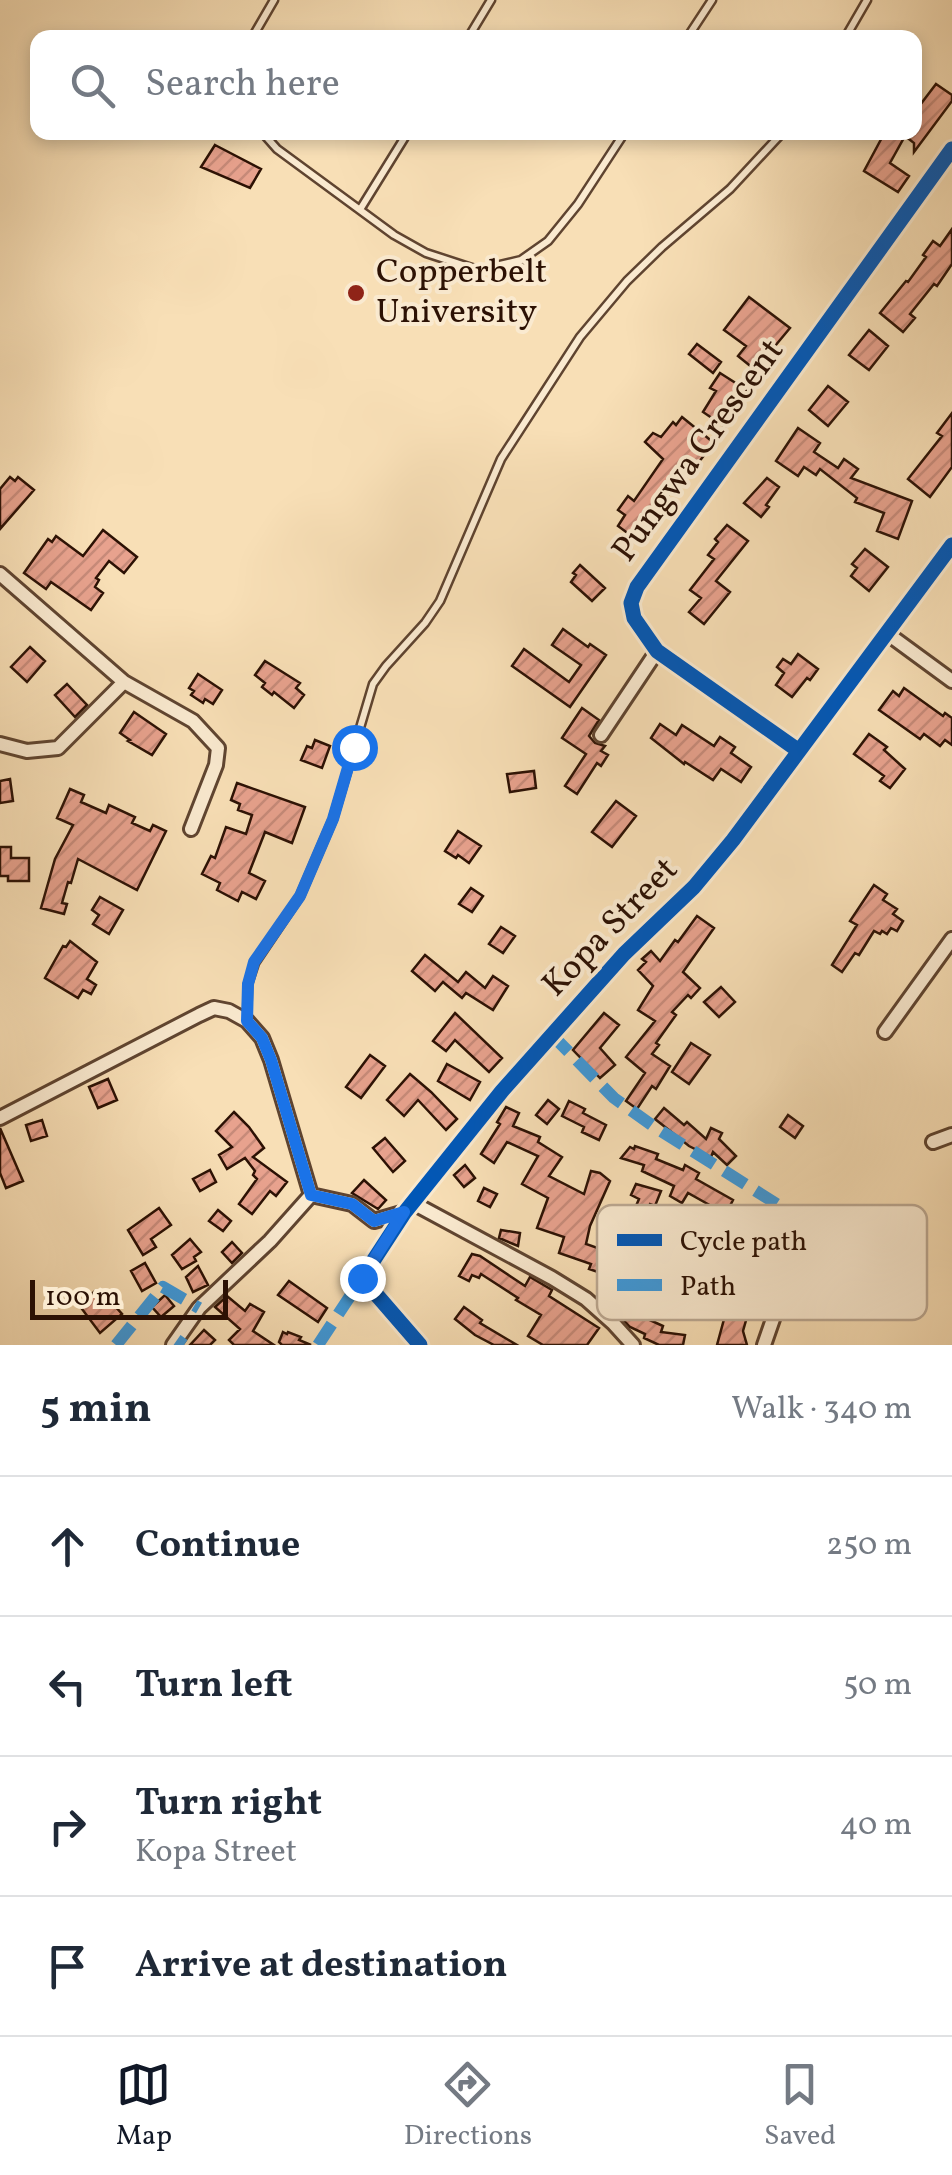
<!DOCTYPE html>
<meta charset="utf-8">
<style>
:root{--surface:#fff;--page:#f2f2f3;--text:#1f2937;--muted:#747a83;--line:#e0e1e3;--accent:#111827}
body{margin:0;font-family:Vollkorn,serif;background:var(--page);color:var(--text)}
.scale{position:absolute;left:30px;bottom:25px;width:198px;box-sizing:border-box;padding-left:10px;border:5px solid #2c1104;border-top:0;font-size:28px;line-height:35px;white-space:nowrap;color:#2c1104;-webkit-text-stroke:8px #faead0;paint-order:stroke}
.stop{position:absolute;width:30px;height:30px;margin:-22px;border:8px solid #1a73e8;border-radius:50%;background:#fff}
.stop.end{background:#1a73e8;border-color:#fff;box-shadow:0 2px 10px #0008}
.list{margin:0;padding:0;list-style:none}
h2{display:flex;justify-content:space-between;align-items:center;height:130px;margin:0;padding:0 40px;font-size:42px}
h2 small{font-size:32px;font-weight:400;color:var(--muted)}
.list li{display:grid;grid-template-columns:65px 1fr auto;gap:30px;align-items:center;box-sizing:border-box;height:140px;padding:0 40px;border-top:2px solid var(--line)}
.list b{display:block;font-size:38px;white-space:nowrap}
.list p{margin:0;font-size:32px;white-space:nowrap;color:var(--muted)}
.list em{font-size:32px;font-style:normal;color:var(--muted)}
.icon{flex:none;width:55px;height:55px;fill:none;stroke:currentColor;stroke-width:2;stroke-linecap:round;stroke-linejoin:round}
.map{position:relative;flex:none;width:952px;height:1345px;overflow:hidden}
.search{position:absolute;background:var(--surface);box-shadow:0 5px 15px #0003;left:30px;right:30px;top:30px;height:110px;display:flex;align-items:center;gap:25px;box-sizing:border-box;padding:0 35px;border-radius:20px;color:var(--muted);font-size:38px}
.sheet{height:690px;background:var(--surface)}
nav{display:flex;justify-content:space-around;align-items:center;box-sizing:border-box;height:140px;border-top:2px solid var(--line);background:var(--surface);font-size:28px;color:var(--muted)}
nav a{display:grid;justify-items:center;gap:5px}
nav .on{color:var(--accent)}
.map>svg:first-child{display:block}
</style>
<div class="map">
<svg width="952" height="1345" viewBox="0 0 952 1345">
<defs>
<pattern id="building-hatch" width="6" height="6" patternUnits="userSpaceOnUse" patternTransform="scale(2.5)"><rect width="6" height="6" fill="#e8a28e"/><path d="M-1 1l2-2M0 6l6-6M5 7l2-2" fill="none" stroke="#c78a79"/></pattern>
</defs>
<rect width="100%" height="100%" fill="#f8dfb6"/>
<filter id="stains"><feTurbulence type="fractalNoise" baseFrequency=".002" numOctaves="4"/><feColorMatrix values="0 0 0 0 .2 0 0 0 0 .09 0 0 0 0 .02 0 0 0 .5 -.17"/></filter>
<radialGradient id="worn" r=".72"><stop offset=".6" stop-color="#630" stop-opacity="0"/><stop offset="1" stop-color="#630" stop-opacity=".3"/></radialGradient>
<path fill="url(#building-hatch)" stroke="#2c1104" stroke-width="2.5" d="M936 84 952 95V101L914 152V143L905 136 890 163 909 176 898 192 864 171 885 132H914V113Z
M215 145 261 169 250 188 201 167Z
M952 229V264L937 286 934 284 910 314 915 318 903 332 880 313 906 281 908 282 926 257 923 255 933 241 940 246Z
M749 297 790 328 770 352 774 355 759 373 738 356 746 346 724 330Z
M869 330 888 346 869 370 849 355Z
M697 344 721 362 713 373 689 354Z
M720 373 748 391 725 427 703 412 716 391 710 388Z
M828 386 848 402 828 426 809 410Z
M952 413V467L930 497 908 479 942 436 937 433Z
M682 417 714 443 686 478 679 472 667 490 670 492 637 540 618 526 625 515 618 510 628 496 634 501 663 459 645 442 653 433 661 437 673 422 676 425Z
M798 428 820 443 814 452 838 468 844 459 858 469 851 478 912 501 898 539 877 531 884 513 855 502 857 498 820 469 816 475 804 467 798 476 776 461Z
M10 477 15 481 18 477 34 490 0 529V489Z
M767 478 779 487 766 505 769 507 761 517 744 503Z
M727 525 748 541 716 581 730 592 704 624 689 612 701 598 690 590 714 559 708 555 718 542 715 539Z
M103 530 137 557 124 573 109 561 96 578 99 580 95 587 103 593 91 610 51 582 46 589 24 573 48 539 52 542 56 536 83 556Z
M865 549 888 567 869 591 851 576 857 568 852 564Z
M580 565 605 588 592 601 571 582 576 575 573 573Z
M563 629 588 647 590 644 606 655 570 707 512 666 524 649 569 682 581 665 552 645Z
M30 647 45 661 27 682 11 667Z
M798 654 818 669 810 680 807 678 792 697 776 685 784 673 777 667 783 659 791 664Z
M265 661 300 683 296 688 304 695 294 708 274 692 272 695 262 687 265 683 255 675Z
M198 674 222 690 213 704 205 699 203 703 191 695 194 691 189 688Z
M67 684 87 705 75 717 55 695Z
M904 688 943 716 945 713 952 718V745L945 740 940 746 924 734 920 739 879 710 893 691 899 696Z
M582 708 599 720 589 736 595 743 605 746 601 751 608 755 601 766 597 763 577 794 565 786 586 754 562 738Z
M134 712 166 734 152 755 128 741 130 740 120 733Z
M660 724 676 735 682 725 714 746 720 737 735 747 731 753 751 767 741 782 721 769 713 780 685 762 684 764 651 738Z
M869 734 887 747 884 750 905 769 890 788 880 781 884 776 854 754Z
M315 740 330 746 322 768 301 760 307 746 312 748Z
M534 771 536 788 510 792 507 774Z
M10 779 13 801 0 803V781Z
M237 783 305 807 292 843 265 832 249 873 265 881 256 899 242 892 238 901 217 890 220 883 202 874 211 856 215 858 226 827 246 834 252 815 238 810 240 804 231 800Z
M70 789 84 795 81 802 106 813 109 805 135 817 132 823 150 831 153 825 166 831 137 890 78 859 71 883 68 882 62 903 67 904 64 914 41 908 55 859 73 825 57 818Z
M616 801 636 816 612 847 592 832Z
M458 831 481 846 469 863 458 855 456 858 445 851Z
M0 847H11V858H29V881H8V876H0Z
M874 885 887 894 883 900 897 909 893 914 903 921 897 931 891 928 887 934 882 931 880 934 874 931 859 955 855 953 842 972 832 965 857 925 850 921Z
M471 888 483 896 472 912 459 904Z
M100 897 123 910 109 934 93 924 99 915 92 910Z
M697 916 714 928 683 972 700 988 691 998 688 995 672 1012 676 1015 656 1043 659 1045 652 1054 670 1066 656 1089 652 1086 637 1109 626 1101 645 1073 626 1057 655 1021 638 1010 653 986 638 970 646 962 642 959 651 951 660 961 675 940 678 942Z
M501 927 515 936 503 953 489 944Z
M70 941 97 962 87 979 96 985 91 994 83 990 78 998 45 978 63 946 66 947Z
M425 955 458 982 466 972 485 988 493 976 508 986 493 1010 466 993 462 998 443 982 435 991 412 971Z
M721 987 735 1002 719 1017 704 1002Z
M455 1013 502 1058 489 1072 455 1040 446 1051 433 1041Z
M604 1013 619 1025 600 1048 615 1065 600 1078 573 1050Z
M691 1043 710 1055 689 1084 672 1072Z
M370 1055 385 1066 361 1098 346 1087Z
M447 1064 480 1082 470 1100 438 1081Z
M410 1074 431 1092 457 1119 446 1130 418 1100 404 1116 387 1100Z
M108 1079 117 1100 98 1108 89 1087Z
M548 1100 559 1109 547 1124 536 1115Z
M569 1101 585 1109 583 1113 606 1125 599 1140 582 1132 584 1127 562 1116Z
M506 1107 519 1113 513 1126 540 1137 538 1142 562 1157 549 1176 584 1194 591 1171 600 1173 610 1181 590 1226 586 1244 626 1258 637 1237 659 1249 662 1244 666 1246 681 1220 695 1228 680 1254 712 1266 716 1260 742 1275 755 1235 735 1226 711 1209 713 1207 688 1193 682 1203 670 1196 674 1186 642 1171 644 1165 621 1158 630 1147 634 1149 635 1146 658 1154 656 1159 683 1170 685 1165 699 1173 696 1179 733 1200 731 1204 782 1228 769 1255 784 1258 762 1300 753 1296 743 1331 747 1345H717L726 1312 731 1313 737 1292 702 1271 700 1277 650 1258 641 1276 670 1291 671 1287 690 1293 684 1312 625 1294 627 1291 612 1285 616 1278 589 1269 591 1264 559 1253 564 1237 537 1228 548 1198 522 1184 538 1156 507 1142 494 1163 481 1154 500 1124 497 1122Z
M664 1108 684 1125 687 1122 706 1139 711 1128 722 1133 719 1139 736 1156 727 1165 713 1152 711 1157 689 1146 655 1119Z
M234 1112 249 1127 264 1148 253 1157 287 1182 276 1196 270 1191 252 1214 239 1204 257 1179 253 1175 255 1171 245 1158 227 1169 219 1155 232 1147 216 1131Z
M788 1115 803 1126 795 1138 780 1127Z
M42 1120 47 1136 31 1141 26 1125Z
M0 1128 23 1181 6 1188 0 1173Z
M385 1138 405 1161 393 1172 373 1148Z
M465 1165 475 1178 464 1187 454 1175Z
M210 1170 216 1182 200 1191 193 1179Z
M364 1180 386 1200 378 1209 352 1193Z
M636 1184 661 1191 655 1206 650 1204 637 1234 626 1229 639 1199 631 1195Z
M484 1188 497 1194 490 1207 478 1201Z
M159 1208 171 1225 151 1239 156 1247 143 1255 128 1230Z
M218 1210 231 1221 223 1231 209 1221Z
M501 1230 520 1233 518 1246 499 1238Z
M190 1239 201 1252 194 1257 196 1261 182 1269 172 1255Z
M232 1242 242 1253 232 1263 222 1252Z
M472 1254 480 1256 525 1286 530 1277 552 1290 549 1296 599 1328 587 1345H543L528 1336 541 1315 516 1300 518 1298 481 1274 479 1278 472 1275 469 1281 459 1276Z
M145 1263 156 1283 142 1291 131 1271Z
M198 1266 208 1285 193 1292 186 1277Z
M289 1281 327 1308 318 1322 278 1295Z
M95 1291 109 1307 113 1304 122 1314 100 1333 79 1305Z
M165 1295 174 1306 161 1317 152 1307Z
M227 1296 245 1311 250 1304 264 1312 253 1331 274 1345H234L229 1340 240 1329 215 1307Z
M619 1306 663 1326 661 1332 685 1335 683 1345H659L644 1338 645 1334 630 1327 616 1312Z
M464 1307 482 1320 480 1323 517 1345H494L475 1335 455 1319Z
M204 1330 215 1340 210 1345H190Z
M283 1332 287 1334 288 1332 301 1337 299 1340 311 1345H282L279 1342Z"/>
<g fill="none" stroke-linecap="round" stroke-linejoin="round">
<defs>
<path id="service" d="M252 38 274 0
M468 38 491 0
M687 38 712 0
M845 38 867 0
M262 132 277 149 394 235 426 253 478 270 521 260 548 241 578 204 625 132
M361 208 408 132
M247 1020 248 984 255 963 300 896 333 819 373 684 386 666 425 623 440 601 501 459 580 337 627 281 662 247 730 189 783 132"/>
<path id="minor" d="M0 574 124 682 193 721 218 748 216 765 191 829
M888 634 952 681
M601 735 657 651
M0 744 27 751 58 748 124 682
M799 751 657 651 634 618 631 603 637 587 952 149
M885 1032 952 939
M0 1118 199 1015 214 1008 229 1011 247 1021 262 1038 271 1060 311 1195
M933 1142 952 1135
M311 1195 352 1204 374 1221 405 1212
M413 1203 552 1278 586 1299 613 1323 633 1345
M173 1345 199 1308 270 1241 311 1195
M420 1345 362 1278 405 1212 502 1091 624 954 694 887 733 840 952 545
M764 1345 796 1253V1227"/>
</defs>
<use href="#service" stroke="#5f4430" stroke-width="11"/>
<use href="#minor" stroke="#5f4430" stroke-width="18"/>
<use href="#service" stroke="#faead0" stroke-width="6"/>
<use href="#minor" stroke="#faead0" stroke-width="12"/>
<path stroke="#3d9add" stroke-width="12" stroke-dasharray="25 12" stroke-linecap="butt" d="M551 1034 614 1098 653 1126 783 1208 796 1227
M177 1340 184 1345
M116 1345 163 1287 199 1308
M318 1345 362 1278"/>
<defs>
<path id="cycleway" d="M799 751 657 651 634 618 631 603 637 587 952 149
M420 1345 362 1278 405 1212 502 1091 624 954 694 887 733 840 952 545"/>
</defs>
<use href="#cycleway" stroke="#faead0" stroke-width="21"/>
<use href="#cycleway" stroke="#0057b8" stroke-width="15"/>
</g>
<g fill="none" stroke-linecap="round" stroke-linejoin="round">
<path stroke="#1a73e8" stroke-width="12" d="M354 747 333 819 300 896 254 962 248 984 247 1021 262 1038 271 1060 311 1195 352 1204 374 1221 404 1212 362 1278"/>
</g>
<circle fill="#8f2418" stroke="#faead0" stroke-width="4" cx="356" cy="293" r="10"/>
<g text-anchor="middle" dominant-baseline="central" stroke-width="8" stroke-linejoin="round" paint-order="stroke">
<g font-size="35" fill="#2c1104" stroke="#faead0" text-anchor="start">
<text x="376" y="273">Copperbelt<tspan x="376" dy="40">University</tspan></text>
</g>
<g font-size="35" fill="#2c1104" stroke="#faead0">
<text transform="translate(699 451) rotate(-54)">Pungwa Crescent</text>
<text transform="translate(611 928) rotate(-46)">Kopa Street</text>
</g>
</g>
<rect x="597" y="1205" width="330" height="115" rx="15" fill="#faead0" stroke="#bca993" stroke-width="2.5"/>
<rect x="617" y="1234" width="45" height="12" fill="#0057b8"/>
<rect x="617" y="1279" width="45" height="12" fill="#3d9add"/>
<g font-size="28" fill="#2c1104">
<text x="680" y="1250">Cycle path</text>
<text x="680" y="1295">Path</text>
</g>
<rect width="100%" height="100%" filter="url(#stains)"/>
<rect width="100%" height="100%" fill="url(#worn)"/>
</svg>
<div class="scale">100 m</div>
<div class="stop" style="left:354px;top:747px"></div>
<div class="stop end" style="left:362px;top:1278px"></div>
<div class="search"><svg class="icon" aria-label="search" viewBox="0 0 24 24"><circle cx="10" cy="10" r="6"/><path d="M15 15l6 6"/></svg>Search here</div>
</div>
<section class="sheet">
<h2>5 min<small>Walk · 340 m</small></h2>
<ul class="list">
<li><svg class="icon" aria-label="ahead" viewBox="0 0 24 24"><path d="M12 20V5M6 11l6-6 6 6"/></svg><div><b>Continue</b></div><em>250 m</em></li>
<li><svg class="icon" aria-label="left" viewBox="0 0 24 24"><path d="M17 20v-9H6M10 6l-5 5 5 5"/></svg><div><b>Turn left</b></div><em>50 m</em></li>
<li><svg class="icon" aria-label="right" viewBox="0 0 24 24"><path d="M7 20v-9h11M14 6l5 5-5 5"/></svg><div><b>Turn right</b><p>Kopa Street</p></div><em>40 m</em></li>
<li><svg class="icon" aria-label="arrive" viewBox="0 0 24 24"><path d="M6 21V4h12l-3 4 3 4H6"/></svg><div><b>Arrive at destination</b></div></li>
</ul>
</section>
<nav>
<a class="on"><svg class="icon" aria-label="map" viewBox="0 0 24 24"><path d="M3 6l6-2 6 2 6-2v14l-6 2-6-2-6 2zM9 4v14M15 6v14"/></svg>Map</a>
<a><svg class="icon" aria-label="directions" viewBox="0 0 24 24"><path d="M12 3l9 9-9 9-9-9zM9 14v-3h6M13 9l2 2-2 2"/></svg>Directions</a>
<a><svg class="icon" aria-label="saved" viewBox="0 0 24 24"><path d="M7 4h10v16l-5-4-5 4z"/></svg>Saved</a>
</nav>
